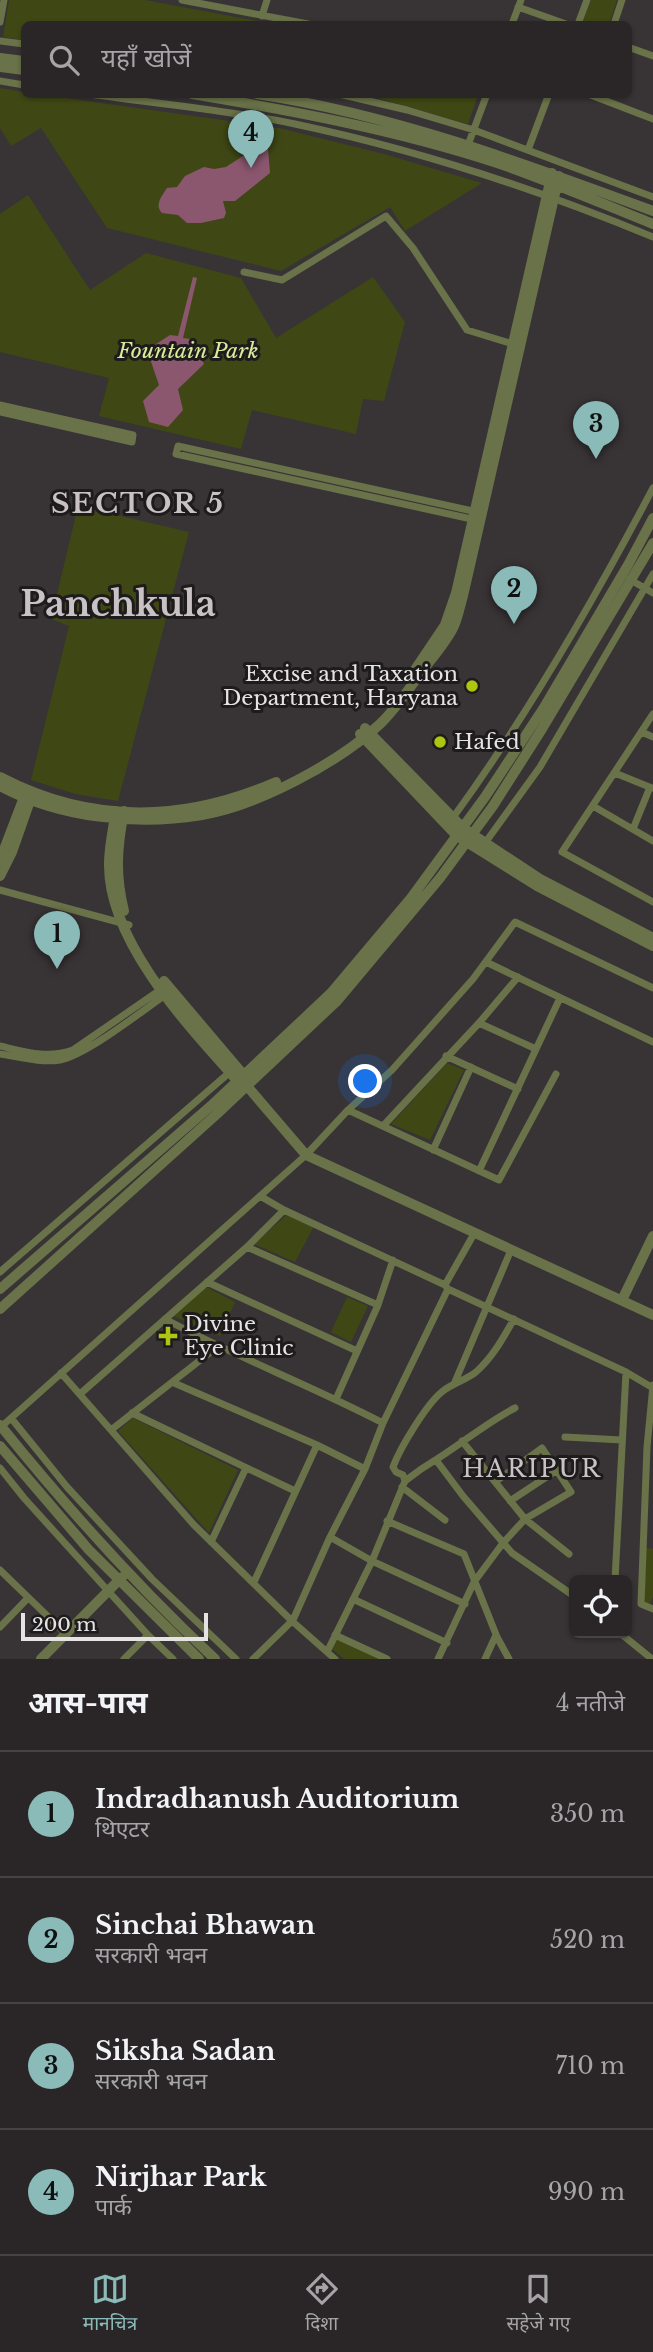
<!DOCTYPE html>
<html lang="hi">
<meta charset="utf-8">
<style>
:root{--surface:#2a2628;--page:#363234;--text:#f1f3f6;--muted:#a5a5a8;--line:#464345;--accent:#8bbbb9}
body{margin:0;font-family:"Libre Baskerville","Noto Sans Devanagari",serif;background:var(--page);color:var(--text)}
.controls{position:absolute;right:21px;bottom:21px;display:grid;overflow:hidden;border-radius:10px;box-shadow:0 2px 5px #0004}
.controls button{width:63px;height:63px;display:grid;place-items:center;padding:0;border:0;border-bottom:2px solid var(--line);background:var(--surface);color:var(--text);font:35px sans-serif}
.scale{position:absolute;left:21px;bottom:18px;width:187px;box-sizing:border-box;padding-left:7px;border:4px solid #e6e3e4;border-top:0;font-size:19px;line-height:24px;white-space:nowrap;color:#e6e3e4;-webkit-text-stroke:5px #1e1b1c;paint-order:stroke}
.you{position:absolute;left:366px;top:1082px;width:24px;height:24px;margin:-18px;border:5px solid #fff;border-radius:50%;background:#1a73e8;box-shadow:0 0 0 10px #1a73e833}
.badge{display:grid;place-items:center;width:46px;height:46px;border-radius:50%;background:var(--accent);color:#111;font-size:23px;font-weight:700}
.pin{position:absolute;translate:-50% -58px;filter:drop-shadow(0 2px 4px #0008)}
.pin::after{content:'';position:absolute;top:37px;width:24px;height:21px;background:inherit;clip-path:polygon(0 0,100% 0,50% 100%)}
.list{margin:0;padding:0;list-style:none}
h2{display:flex;justify-content:space-between;align-items:center;height:91px;margin:0;padding:0 28px;font-size:30px}
h2 small{font-size:23px;font-weight:400;color:var(--muted)}
.list li{display:grid;grid-template-columns:46px 1fr auto;gap:21px;align-items:center;box-sizing:border-box;height:126px;padding:0 28px;border-top:2px solid var(--line)}
.list b{display:block;font-size:26px;white-space:nowrap}
.list p{margin:0;font-size:23px;white-space:nowrap;color:var(--muted)}
.list em{font-size:23px;font-style:normal;color:var(--muted)}
.icon{flex:none;width:38px;height:38px;fill:none;stroke:currentColor;stroke-width:2;stroke-linecap:round;stroke-linejoin:round}
.map{position:relative;flex:none;width:653px;height:1659px;overflow:hidden}
.search{position:absolute;background:var(--surface);box-shadow:0 2px 5px #0004;left:21px;right:21px;top:21px;height:77px;display:flex;align-items:center;gap:18px;box-sizing:border-box;padding:0 24px;border-radius:10px;color:var(--muted);font-size:26px}
.sheet{height:595px;background:var(--surface)}
nav{display:flex;justify-content:space-around;align-items:center;box-sizing:border-box;height:98px;border-top:2px solid var(--line);background:var(--surface);font-size:19px;color:var(--muted)}
nav a{display:grid;justify-items:center;gap:4px}
nav .on{color:var(--accent)}
.map>svg:first-child{display:block}
</style>
<div class="map">
<svg width="653" height="1659" viewBox="0 0 653 1659">
<rect width="100%" height="100%" fill="#383335"/>
<path fill="#3f4815" d="M9 0H145L273 24H24V40L3 37Z
M591 0H617L609 24H582Z
M0 88 24 92V94L44 95 279 128 384 154 482 183 405 231 390 207 281 271 107 228 41 128 11 146 0 128Z
M367 95H478L468 124Z
M28 195 90 290 146 253 241 278 276 338 373 277 405 322 384 401 363 399 356 434 252 410 241 449 99 416 109 378 0 352V214Z
M78 506 189 532 118 801 75 794 31 780 69 626 51 619Z
M447 1063 464 1070 430 1140 391 1124Z
M289 1213 314 1226 295 1262 254 1244Z
M206 1287 235 1302 220 1336 173 1316Z
M347 1297 368 1306 351 1342 331 1332Z
M133 1418 238 1470 209 1533 118 1431Z
M644 1547 653 1549V1597L650 1604 644 1603Z
M337 1637 383 1659H344L331 1648Z"/>
<path fill="#8b576f" d="M255 148 268 149 270 173 235 201H223L226 213 224 218 201 223H187L178 215 162 213C154 205 162 196 167 188L177 187 185 176 204 167 214 169 226 167Z
M193 277 197 278 183 338 190 339 204 364 178 389 183 410 168 427 149 422 143 401 159 385 147 350 170 335 178 336Z"/>
<g fill="none" stroke-linecap="round" stroke-linejoin="round">
<path stroke="#697248" stroke-width="7" d="M182 0 308 24
M518 7 566 24
M262 16 267 0
M0 22 4 0
M512 24 521 0
M578 24 587 0
M614 24 622 0
M0 41 24 44
M628 47 653 56
M0 81 24 85
M90 94C158 104 228 110 295 124 418 150 537 189 653 237
M339 94 407 110 474 130 653 197
M588 94 653 119
M468 145 487 94
M528 150 549 94
M244 272 282 280 386 216 413 248 467 330 516 345
M0 405 133 435 132 442 0 412
M476 520 176 454 178 446 477 512
M629 579 653 593
M653 714 562 852 653 902
M642 732 653 737
M615 773 652 788
M593 806 653 841
M452 819C528 715 593 602 653 488
M633 829 650 787
M485 843 540 767 653 574
M0 890 129 925
M486 962 653 1042
M479 1023 536 1049
M0 1046C26 1052 47 1059 73 1050L163 988
M0 1054C20 1057 40 1063 60 1060 87 1055 143 1010 168 993
M446 1056 518 1089
M348 1110 499 1180 556 1074
M383 1126 479 1023 518 977
M433 1150 471 1067
M479 1171 560 998
M260 1196 284 1210 445 1285
M247 1247 378 1305
M0 1272 230 1072
M207 1282 357 1351
M448 1289 626 1372 653 1388
M165 1319C236 1357 312 1386 383 1423
M61 1373 194 1525 292 1621 335 1659
M174 1383 317 1445 365 1469
M454 1384 511 1250
M653 1385 647 1447 641 1604 653 1609
M80 1394 247 1247 284 1210
M336 1399 378 1305 393 1260
M132 1413 295 1491
M11 1418 67 1487 152 1579 236 1659
M1 1427 306 1155 348 1110 392 1070 473 979 515 922 653 988
M111 1430 217 1347
M565 1437 622 1440
M462 1441 525 1519 569 1554
M436 1460 463 1496 512 1553 574 1596
M0 1468 24 1498 148 1635 173 1659
M405 1481C415 1473 425 1466 437 1459 463 1443 487 1422 515 1408
M402 1487 445 1520
M510 1501 557 1470
M387 1521 464 1554 497 1637 509 1659
M330 1537 372 1561 465 1604
M211 1542 246 1468
M0 1570 66 1634
M615 1580 626 1372
M254 1582 317 1445
M353 1599 447 1643
M0 1627 28 1598
M620 1633 652 1659
M335 1635 387 1659
M327 1652 372 1561 405 1481 403 1475 396 1472 393 1467C400 1448 427 1403 443 1391 453 1383 466 1380 476 1372 493 1357 503 1338 514 1319
M124 1659 148 1635
M253 1659 293 1620 330 1537 365 1469 383 1423 448 1289 445 1285 475 1232
M438 1659 474 1582 503 1543 525 1519 571 1492 542 1448 495 1482
M485 1659 496 1635"/>
<path stroke="#697248" stroke-width="10" d="M0 58 24 61
M0 67 24 70
M192 94C294 111 395 130 494 162 548 180 600 203 653 224
M257 94C394 115 523 163 653 211
M410 677 445 625 456 593 552 173
M365 728 463 828 540 879 653 938
M360 734 457 836 537 886 653 946
M0 777C90 824 184 822 276 782
M0 786C60 818 136 826 202 815 259 805 338 763 380 724 395 710 408 690 420 674 431 659 446 643 454 626 458 617 460 606 463 596L559 176
M116 811C113 829 109 847 109 864 108 943 192 1030 242 1086
M124 811C117 848 115 874 124 911
M0 860 26 792
M0 876 12 852 32 795
M164 981 247 1079
M247 1086 306 1155 653 1315
M0 1289 213 1104 331 993 411 898 485 797 543 709 628 565 653 518
M622 1300 653 1236
M0 1309 218 1113 337 1001 440 878 493 806 542 729 653 543
M0 1425C67 1508 137 1586 215 1659
M0 1446 89 1550 199 1659
M41 1659 122 1577"/>
</g>
<g fill="#adc60f" stroke="#1e1b1c" stroke-width="2.5">
<circle cx="472" cy="686" r="7"/>
<circle cx="440" cy="742" r="7"/>
<path d="M164.5 1325.5h7v7h7v7h-7v7h-7v-7h-7v-7h7z"/>
</g>
<g text-anchor="middle" dominant-baseline="central" stroke-width="6" stroke-linejoin="round" paint-order="stroke">
<g font-size="21" font-style="italic" fill="#daec9a" stroke="#1e1b1c">
<text x="188" y="351">Fountain Park</text>
</g>
<g font-size="21" fill="#e6e3e4" stroke="#1e1b1c" text-anchor="start">
<text x="458" y="674" text-anchor="end">Excise and Taxation<tspan x="458" dy="24">Department, Haryana</tspan></text>
<text x="454" y="742">Hafed</text>
<text x="184" y="1324">Divine<tspan x="184" dy="24">Eye Clinic</tspan></text>
</g>
<g font-size="24" letter-spacing="2" fill="#c9c2c5" stroke="#1e1b1c">
<text x="532" y="1468">HARIPUR</text>
</g>
<g font-size="28" font-weight="bold" letter-spacing="2" fill="#c9c2c5" stroke="#1e1b1c">
<text x="138" y="503">SECTOR 5</text>
</g>
<g font-size="35" font-weight="bold" fill="#c9c2c5" stroke="#1e1b1c">
<text x="118" y="603">Panchkula</text>
</g>
</g>
</svg>
<div class="controls">
<button><svg class="icon" aria-label="locate" viewBox="0 0 24 24"><circle cx="12" cy="12" r="6"/><path d="M12 2v4M12 18v4M2 12h4M18 12h4"/></svg></button>
</div>
<div class="scale">200 m</div>
<div class="you"></div>
<div class="pin badge" style="left:57px;top:969px">1</div>
<div class="pin badge" style="left:514px;top:624px">2</div>
<div class="pin badge" style="left:596px;top:459px">3</div>
<div class="pin badge" style="left:251px;top:168px">4</div>
<div class="search"><svg class="icon" aria-label="search" viewBox="0 0 24 24"><circle cx="10" cy="10" r="6"/><path d="M15 15l6 6"/></svg>यहाँ खोजें</div>
</div>
<section class="sheet">
<h2>आस-पास<small>4 नतीजे</small></h2>
<ul class="list">
<li><span class="badge">1</span><div><b>Indradhanush Auditorium</b><p>थिएटर</p></div><em>350 m</em></li>
<li><span class="badge">2</span><div><b>Sinchai Bhawan</b><p>सरकारी भवन</p></div><em>520 m</em></li>
<li><span class="badge">3</span><div><b>Siksha Sadan</b><p>सरकारी भवन</p></div><em>710 m</em></li>
<li><span class="badge">4</span><div><b>Nirjhar Park</b><p>पार्क</p></div><em>990 m</em></li>
</ul>
</section>
<nav>
<a class="on"><svg class="icon" aria-label="map" viewBox="0 0 24 24"><path d="M3 6l6-2 6 2 6-2v14l-6 2-6-2-6 2zM9 4v14M15 6v14"/></svg>मानचित्र</a>
<a><svg class="icon" aria-label="directions" viewBox="0 0 24 24"><path d="M12 3l9 9-9 9-9-9zM9 14v-3h6M13 9l2 2-2 2"/></svg>दिशा</a>
<a><svg class="icon" aria-label="saved" viewBox="0 0 24 24"><path d="M7 4h10v16l-5-4-5 4z"/></svg>सहेजे गए</a>
</nav>
